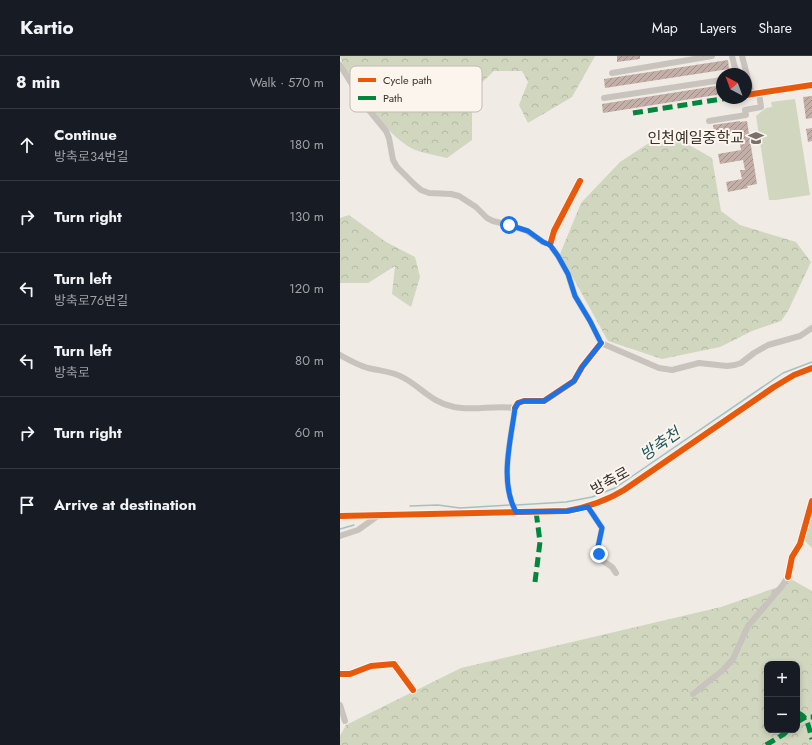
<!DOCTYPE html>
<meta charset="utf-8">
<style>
:root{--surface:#171b24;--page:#242831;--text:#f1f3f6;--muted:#9ea1a6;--line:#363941}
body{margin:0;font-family:Jost,"Noto Sans KR",sans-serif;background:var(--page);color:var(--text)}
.controls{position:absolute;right:12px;bottom:12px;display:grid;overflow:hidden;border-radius:8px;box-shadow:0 2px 6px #0003}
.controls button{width:36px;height:36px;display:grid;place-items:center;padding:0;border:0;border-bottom:1px solid var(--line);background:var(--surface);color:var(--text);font:20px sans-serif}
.compass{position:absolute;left:376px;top:12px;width:36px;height:36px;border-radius:50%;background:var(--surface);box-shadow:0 2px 6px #0003;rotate:319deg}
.stop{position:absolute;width:12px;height:12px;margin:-9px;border:3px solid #1a73e8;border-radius:50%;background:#fff}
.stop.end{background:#1a73e8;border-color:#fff;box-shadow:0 1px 4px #0008}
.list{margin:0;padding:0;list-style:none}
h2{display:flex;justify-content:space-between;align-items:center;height:52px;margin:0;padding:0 16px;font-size:17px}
h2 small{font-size:13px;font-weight:400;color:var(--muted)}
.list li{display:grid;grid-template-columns:26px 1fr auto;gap:12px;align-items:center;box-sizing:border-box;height:72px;padding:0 16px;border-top:1px solid var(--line)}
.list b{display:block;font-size:15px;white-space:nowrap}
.list p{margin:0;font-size:13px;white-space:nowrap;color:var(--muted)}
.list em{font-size:13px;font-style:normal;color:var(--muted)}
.icon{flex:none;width:22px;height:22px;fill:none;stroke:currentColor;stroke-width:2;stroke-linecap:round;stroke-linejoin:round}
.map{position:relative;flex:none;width:472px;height:689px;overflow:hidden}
header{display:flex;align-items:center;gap:24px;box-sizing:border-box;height:56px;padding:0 20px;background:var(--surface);border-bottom:1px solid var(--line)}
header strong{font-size:19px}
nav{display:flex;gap:22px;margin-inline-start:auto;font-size:14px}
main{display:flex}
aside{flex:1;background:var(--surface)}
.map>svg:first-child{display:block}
</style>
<header>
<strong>Kartio</strong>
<nav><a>Map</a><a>Layers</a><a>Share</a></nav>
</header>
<main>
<aside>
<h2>8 min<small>Walk · 570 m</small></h2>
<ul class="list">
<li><svg class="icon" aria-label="ahead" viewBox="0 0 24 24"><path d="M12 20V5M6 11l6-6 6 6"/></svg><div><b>Continue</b><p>방축로34번길</p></div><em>180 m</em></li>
<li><svg class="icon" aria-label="right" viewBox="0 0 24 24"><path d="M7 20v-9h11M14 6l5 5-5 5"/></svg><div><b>Turn right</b></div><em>130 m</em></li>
<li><svg class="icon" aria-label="left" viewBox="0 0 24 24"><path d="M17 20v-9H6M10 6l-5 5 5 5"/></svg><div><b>Turn left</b><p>방축로76번길</p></div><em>120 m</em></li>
<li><svg class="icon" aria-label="left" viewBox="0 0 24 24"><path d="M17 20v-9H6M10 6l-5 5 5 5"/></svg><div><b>Turn left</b><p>방축로</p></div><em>80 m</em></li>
<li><svg class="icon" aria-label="right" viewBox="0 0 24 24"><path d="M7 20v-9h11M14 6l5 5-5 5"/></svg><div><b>Turn right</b></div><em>60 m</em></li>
<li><svg class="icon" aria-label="arrive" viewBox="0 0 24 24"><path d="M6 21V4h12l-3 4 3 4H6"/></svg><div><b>Arrive at destination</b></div></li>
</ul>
</aside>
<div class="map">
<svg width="472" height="689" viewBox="0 0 472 689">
<defs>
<pattern id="forest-crowns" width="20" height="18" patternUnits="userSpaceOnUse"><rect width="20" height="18" fill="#d1d6bf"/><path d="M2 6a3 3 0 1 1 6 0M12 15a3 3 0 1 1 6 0" fill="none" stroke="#b4b8a4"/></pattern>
<pattern id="building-hatch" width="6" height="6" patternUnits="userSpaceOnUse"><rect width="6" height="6" fill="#c3afa7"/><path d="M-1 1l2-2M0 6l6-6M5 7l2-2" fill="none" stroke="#a08f88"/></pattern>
</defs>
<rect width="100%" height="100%" fill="#f0ebe5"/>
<path fill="url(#forest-crowns)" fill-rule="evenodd" d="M0 0H255L232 41 188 67 179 49 188 26 182 15H154L132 36V84L107 102C96 99 80 97 71 92 44 76 9 30 0 0Z
M342 85 372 102 381 155 400 169 456 186 471 206 448 255 441 265 412 275 380 291 322 303 268 285 220 198 241 147 280 106 309 87Z
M9 159 46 186 75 201 80 221 71 251 52 238 55 210 28 227H0V162Z
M472 451V492L463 483Z
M449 522 472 535V689H0V680L6 669 121 612 381 551 438 531ZM427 608H457V674H427Z"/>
<path fill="#d1d6bf" d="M455 43 470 139 436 144H429L416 60 426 52 432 51 431 46Z"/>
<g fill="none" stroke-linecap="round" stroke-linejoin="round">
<path stroke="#a1c2c1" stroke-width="1.5" d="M176 449 226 446 252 441 275 432 443 317 472 306
M70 450 98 449 120 452 170 449
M0 473 14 469"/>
</g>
<path fill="url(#building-hatch)" d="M277 0H300V3L277 6Z
M388 4 389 13 265 32 264 23Z
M382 29V38L263 57 262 48Z
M472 40V62L466 63 463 41Z
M400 65V66L407 65 417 128 407 130 408 132 388 136 386 126 402 123 400 114H405L403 104 380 108 378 98 401 94 399 83 396 84 394 76 375 80 373 69Z
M472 72V85L468 86 466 73Z"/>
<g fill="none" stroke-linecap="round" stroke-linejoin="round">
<path stroke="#c9c3be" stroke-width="6" d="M402 0 412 38
M0 9 24 48 46 75 49 82 53 104 57 111 74 128 81 134 89 137 111 138 119 140 136 151 147 162 153 165 169 169 187 175 203 186 210 189 218 200 228 218 235 240 250 265 261 287 319 312 332 314 359 307 387 310 395 309 401 307 414 297 428 289 460 280 472 272
M272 17 372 0
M392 18 395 12 392 0
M406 39 472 29
M264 42 382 24
M369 65 406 59 405 54 421 51 419 37
M210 189 214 175 240 125
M0 299C9 304 18 309 28 312 40 315 52 315 64 322 82 332 91 346 114 351 134 355 154 349 175 352
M175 352 178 347 184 345H204L234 325 242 311 261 287
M175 352C171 384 159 425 176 456
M248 451 262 472 258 491 260 503 272 511 276 517
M0 460 227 455C248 451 266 445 284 434L434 331 454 319 472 312
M0 480 18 474 39 459
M0 618H10L31 610 54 608 73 634
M353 638 383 614 393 603 408 570 442 530 448 521 452 501 460 488 472 445
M0 649 5 665"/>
<path stroke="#00873e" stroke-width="5" stroke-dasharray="10 5" stroke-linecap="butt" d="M293 57 388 42
M195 526 200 486 196 455
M457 657C468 659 469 673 472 683
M457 666 466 661H472
M426 689 444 678 448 674"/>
<defs>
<path id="cycleway" d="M406 39 472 29
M210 189 214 175 240 125
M175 352 178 347 184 345H204L234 325 242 311 261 287
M0 460 227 455C248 451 266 445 284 434L434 331 454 319 472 312
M448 521 452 501 460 488 472 445
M0 618H10L31 610 54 608 73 634"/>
</defs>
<use href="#cycleway" stroke="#fbf5ee" stroke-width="8"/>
<use href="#cycleway" stroke="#e8590c" stroke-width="6"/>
</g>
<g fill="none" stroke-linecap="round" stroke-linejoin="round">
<path stroke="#1a73e8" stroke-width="5" d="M169 169 188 175 203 186 210 189 218 200 228 218 235 240 250 265 261 287 242 311 234 325 204 345H184L178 347 175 352C171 384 159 425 176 456L228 455 248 451 262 472 258 491 259 498"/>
</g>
<defs>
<symbol id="school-bare" viewBox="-9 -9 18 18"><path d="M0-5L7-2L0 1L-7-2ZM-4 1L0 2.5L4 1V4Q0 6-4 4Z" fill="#7a716c" stroke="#fbf5ee" stroke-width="2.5" paint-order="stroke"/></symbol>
</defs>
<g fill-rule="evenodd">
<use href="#school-bare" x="405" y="71" width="22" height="22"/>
</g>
<g text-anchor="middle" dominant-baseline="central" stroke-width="4" stroke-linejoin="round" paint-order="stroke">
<g font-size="15" fill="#3b302b" stroke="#fbf5ee" text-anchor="end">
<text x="404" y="82">인천예일중학교</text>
</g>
<g font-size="15" fill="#3b302b" stroke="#fbf5ee">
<text transform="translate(270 425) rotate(-29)">방축로</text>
</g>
<g font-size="16" font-style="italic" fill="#1f5a5e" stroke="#fbf5ee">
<text transform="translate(320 388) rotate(-35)">방축천</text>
</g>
</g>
<rect x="10" y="10" width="132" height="46" rx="6" fill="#fbf5ee" stroke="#c1bab4" stroke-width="1"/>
<rect x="18" y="22" width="18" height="4" fill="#e8590c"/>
<rect x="18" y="40" width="18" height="4" fill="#00873e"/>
<g font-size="11" fill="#3b302b">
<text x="43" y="28">Cycle path</text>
<text x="43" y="46">Path</text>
</g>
</svg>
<div class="controls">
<button>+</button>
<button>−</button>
</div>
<svg class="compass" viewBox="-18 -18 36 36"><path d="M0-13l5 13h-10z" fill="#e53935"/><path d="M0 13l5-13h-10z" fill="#9ea1a6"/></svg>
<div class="stop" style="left:169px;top:169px"></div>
<div class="stop end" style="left:259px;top:498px"></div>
</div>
</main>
